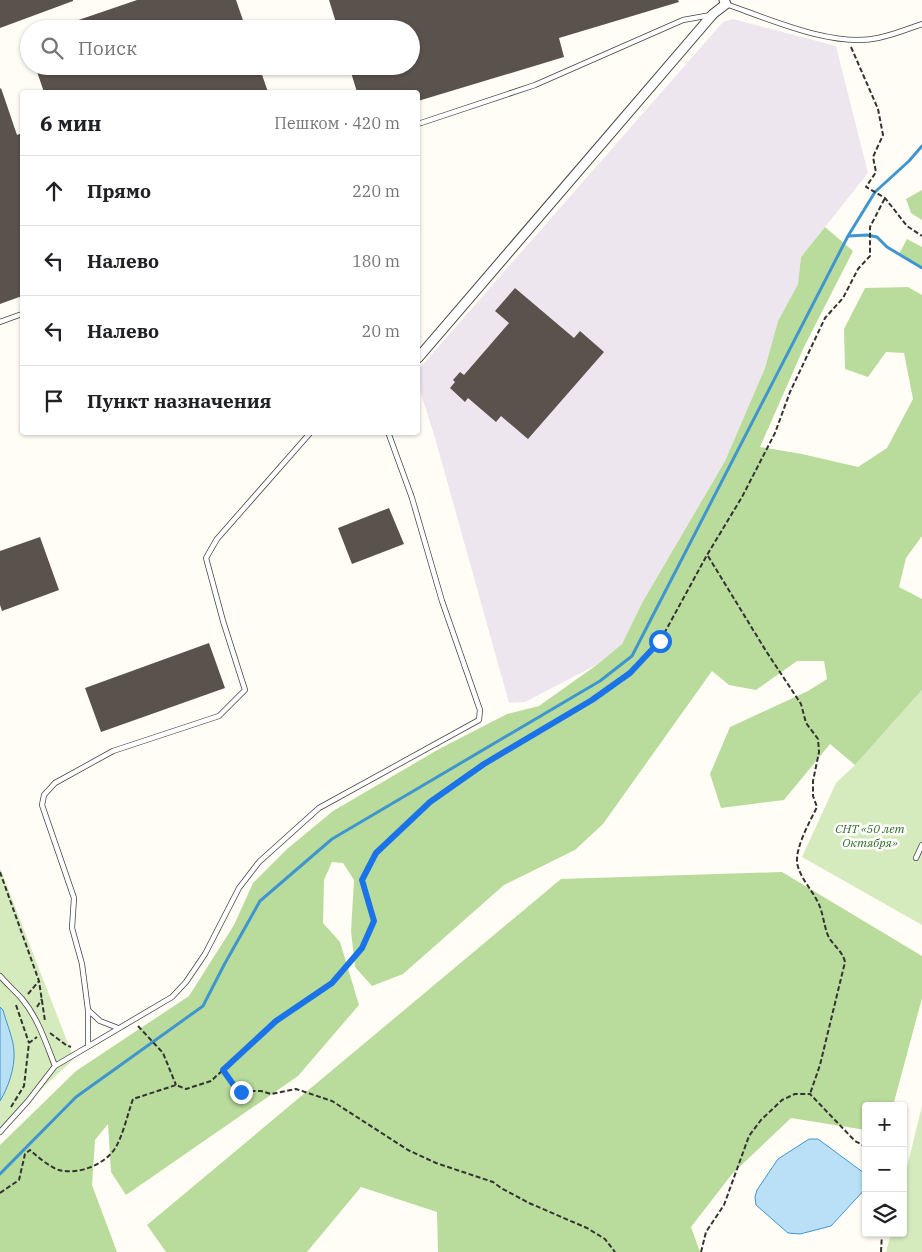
<!DOCTYPE html>
<html lang="ru">
<meta charset="utf-8">
<style>
:root{--surface:#fff;--page:#f2f2f2;--text:#202124;--muted:#757577;--line:#e0e0e0}
body{margin:0;font-family:"IBM Plex Serif",serif;background:var(--page);color:var(--text)}
.controls{position:absolute;right:15px;bottom:15px;display:grid;overflow:hidden;border-radius:5px;box-shadow:0 1px 4px #0004}
.controls button{width:45px;height:45px;display:grid;place-items:center;padding:0;border:0;border-bottom:1px solid var(--line);background:var(--surface);color:var(--text);font:25px sans-serif}
.stop{position:absolute;width:15px;height:15px;margin:-11px;border:4px solid #1a73e8;border-radius:50%;background:#fff}
.stop.end{background:#1a73e8;border-color:#fff;box-shadow:0 1px 5px #0008}
.list{margin:0;padding:0;list-style:none}
h2{display:flex;justify-content:space-between;align-items:center;height:65px;margin:0;padding:0 20px;font-size:21px}
h2 small{font-size:16px;font-weight:400;color:var(--muted)}
.list li{display:grid;grid-template-columns:32px 1fr auto;gap:15px;align-items:center;box-sizing:border-box;height:70px;padding:0 20px;border-top:1px solid var(--line)}
.list b{display:block;font-size:19px;white-space:nowrap}
.list em{font-size:16px;font-style:normal;color:var(--muted)}
.icon{flex:none;width:28px;height:28px;fill:none;stroke:currentColor;stroke-width:2;stroke-linecap:round;stroke-linejoin:round}
.map{position:relative;flex:none;width:922px;height:1252px;overflow:hidden}
.search{position:absolute;background:var(--surface);box-shadow:0 1px 4px #0004;left:20px;top:20px;width:400px;height:55px;display:flex;align-items:center;gap:12px;box-sizing:border-box;padding:0 18px;border-radius:28px;color:var(--muted);font-size:19px}
.panel{position:absolute;background:var(--surface);box-shadow:0 1px 4px #0004;left:20px;top:90px;width:400px;height:345px;border-radius:5px}
.map>svg:first-child{display:block}
</style>
<div class="map">
<svg width="922" height="1252" viewBox="0 0 922 1252">
<rect width="100%" height="100%" fill="#fffdf5"/>
<path fill="#eee6ef" d="M733 19 836 46 868 173 801 257 798 284 778 321 765 368 725 461 642 603 622 644 598 664 525 702 509 703 435 438 418 384V370L723 22Z"/>
<path fill="#d5ebbd" d="M922 690V925L802 857 836 783 855 765Z
M0 868 74 1059 0 1127Z
M922 1106V1252H886L891 1233H903V1183Z"/>
<path fill="#b9dc9c" d="M922 190V220L911 213 906 199Z
M825 227 853 251 804 347 760 447 802 454 858 467 887 448 913 399 904 353 886 352 868 377 845 369 844 329 865 288 908 287 922 295V536L906 558 899 587 922 599V690L855 765 830 744 784 800 721 808 710 774 730 727 808 691 827 679 824 661H797L756 690 729 685 712 671 603 824 575 850 504 885 403 974 372 986 355 967 351 931 354 880 343 863 332 862 324 880 323 923 340 942 359 1005 298 1076 126 1195 111 1172 108 1124 95 1140 92 1185 117 1252H0V1145L76 1071 189 996 234 925 253 883 287 849 333 811 439 749 507 714 539 706 598 664 622 644 642 603 725 461 765 368 778 321 798 284 801 257Z
M907 239 922 247V267L899 254Z
M782 872 922 956V998L893 1106H866V1130L791 1118 732 1174 691 1227 700 1252H438L437 1212 361 1187 307 1252H166L147 1225 561 879Z"/>
<path fill="#b9e0f7" stroke="#3f96cf" d="M0 1007 3 1010C6 1022 14 1040 14 1052 15 1068 8 1088 0 1101Z
M809 1139H818L864 1173 866 1188 831 1226 800 1234 788 1233 756 1205 755 1197 757 1190 778 1159Z"/>
<g fill="none" stroke-linecap="round" stroke-linejoin="round">
<path stroke="#3f96cf" stroke-width="3" d="M849 236 867 235 877 237 887 247 922 268
M0 1174 76 1097 203 1006 224 965 260 901 332 839 600 681 632 656 848 236 875 192 909 161 922 146"/>
</g>
<path fill="#5a524d" d="M0 0H73V1L0 28Z
M137 0H236L246 29H58V27Z
M329 0H678L679 2 559 38 564 57 418 101V92H357L349 66H411V29H338Z
M35 66H259L268 92H44Z
M1 88 17 135 22 133V296L0 304V89Z
M515 288 574 338 580 331 604 352 528 439 501 416 496 422 468 398 465 402 450 388 455 382 453 380 460 372 464 375 509 323 495 311Z
M389 508 404 544 352 564 338 528Z
M40 537 59 590 2 611 0 605V551Z
M209 643 225 688 101 732 85 688Z"/>
<g fill="none" stroke-linecap="round" stroke-linejoin="round">
<defs>
<path id="service" d="M726 4C769 19 833 48 878 38 893 35 908 29 922 24
M418 124 535 85 683 20 711 15
M0 322 22 314
M916 858 922 845
M0 976C7 984 15 991 22 999 38 1018 46 1043 55 1066
M88 1010 100 1021 118 1028
M88 1046V1010L82 964 72 928 74 898 42 805 44 795 55 783 113 751 219 716 245 690 223 621 206 558 217 539 311 432
M0 1132 28 1101 55 1066 172 997 186 982 205 954 239 888 259 862 319 808 479 720 480 710 442 601 412 498 388 432"/>
<path id="minor" d="M418 358 713 14 726 4 724 0"/>
</defs>
<use href="#service" stroke="#444" stroke-width="6"/>
<use href="#minor" stroke="#444" stroke-width="11"/>
<path stroke="#333" stroke-width="2" stroke-dasharray="5 2.5" stroke-linecap="butt" d="M851 47 878 109 883 135 873 157 876 172 866 187 885 198 907 226 922 236
M708 556 766 651 801 704 806 723 818 739 819 752 813 781V796L817 807C810 821 796 846 797 862 799 878 814 891 820 907 823 915 824 924 827 933 831 945 842 949 845 962L820 1065 810 1094
M0 872 39 981 45 1021
M28 994 39 981
M16 1005 29 1043
M37 1007 42 999
M138 1026 163 1053 176 1085
M50 1033 66 1045 71 1047
M223 1070 235 1087 241 1091H261L271 1094 296 1089 332 1101 408 1150 436 1163 493 1182 501 1188 529 1203 587 1228 605 1239 615 1252
M11 1107 24 1086 29 1043 37 1037
M0 1193 19 1180 25 1154 30 1150C35 1155 51 1168 59 1170 78 1175 103 1165 114 1150 122 1139 128 1113 133 1099L176 1085 186 1089 211 1081 276 1021 332 983 362 948 374 921 362 879 376 853 430 801 484 764 591 700 630 673 660 641 707 555 742 497 775 433 790 392 825 318 843 298 858 269 870 256V227L885 198
M701 1252 706 1232 724 1205 749 1136 761 1120 782 1100 795 1094H810L855 1141 866 1147
M881 1252 882 1233"/>
<use href="#service" stroke="#fff" stroke-width="4.5"/>
<use href="#minor" stroke="#fff" stroke-width="9"/>
</g>
<g fill="none" stroke-linecap="round" stroke-linejoin="round">
<path stroke="#1a73e8" stroke-width="6" d="M241 1092 235 1087 223 1070 276 1021 332 983 362 948 374 921 362 880 376 853 430 802 484 764 592 700 630 673 660 641"/>
</g>
<g text-anchor="middle" dominant-baseline="central" stroke-width="5" stroke-linejoin="round" paint-order="stroke">
<g font-size="12" font-style="italic" fill="#2f6b1f" stroke="#fff">
<text x="870" y="828">СНТ «50 лет<tspan x="870" dy="14">Октября»</tspan></text>
</g>
</g>
</svg>
<div class="controls">
<button>+</button>
<button>−</button>
<button><svg class="icon" aria-label="layers" viewBox="0 0 24 24"><path d="M12 4l9 5-9 5-9-5zM3 14l9 5 9-5"/></svg></button>
</div>
<div class="stop" style="left:660px;top:641px"></div>
<div class="stop end" style="left:241px;top:1092px"></div>
<div class="search"><svg class="icon" aria-label="search" viewBox="0 0 24 24"><circle cx="10" cy="10" r="6"/><path d="M15 15l6 6"/></svg>Поиск</div>
<section class="panel">
<h2>6 мин<small>Пешком · 420 m</small></h2>
<ul class="list">
<li><svg class="icon" aria-label="ahead" viewBox="0 0 24 24"><path d="M12 20V5M6 11l6-6 6 6"/></svg><div><b>Прямо</b></div><em>220 m</em></li>
<li><svg class="icon" aria-label="left" viewBox="0 0 24 24"><path d="M17 20v-9H6M10 6l-5 5 5 5"/></svg><div><b>Налево</b></div><em>180 m</em></li>
<li><svg class="icon" aria-label="left" viewBox="0 0 24 24"><path d="M17 20v-9H6M10 6l-5 5 5 5"/></svg><div><b>Налево</b></div><em>20 m</em></li>
<li><svg class="icon" aria-label="arrive" viewBox="0 0 24 24"><path d="M6 21V4h12l-3 4 3 4H6"/></svg><div><b>Пункт назначения</b></div></li>
</ul>
</section>
</div>
